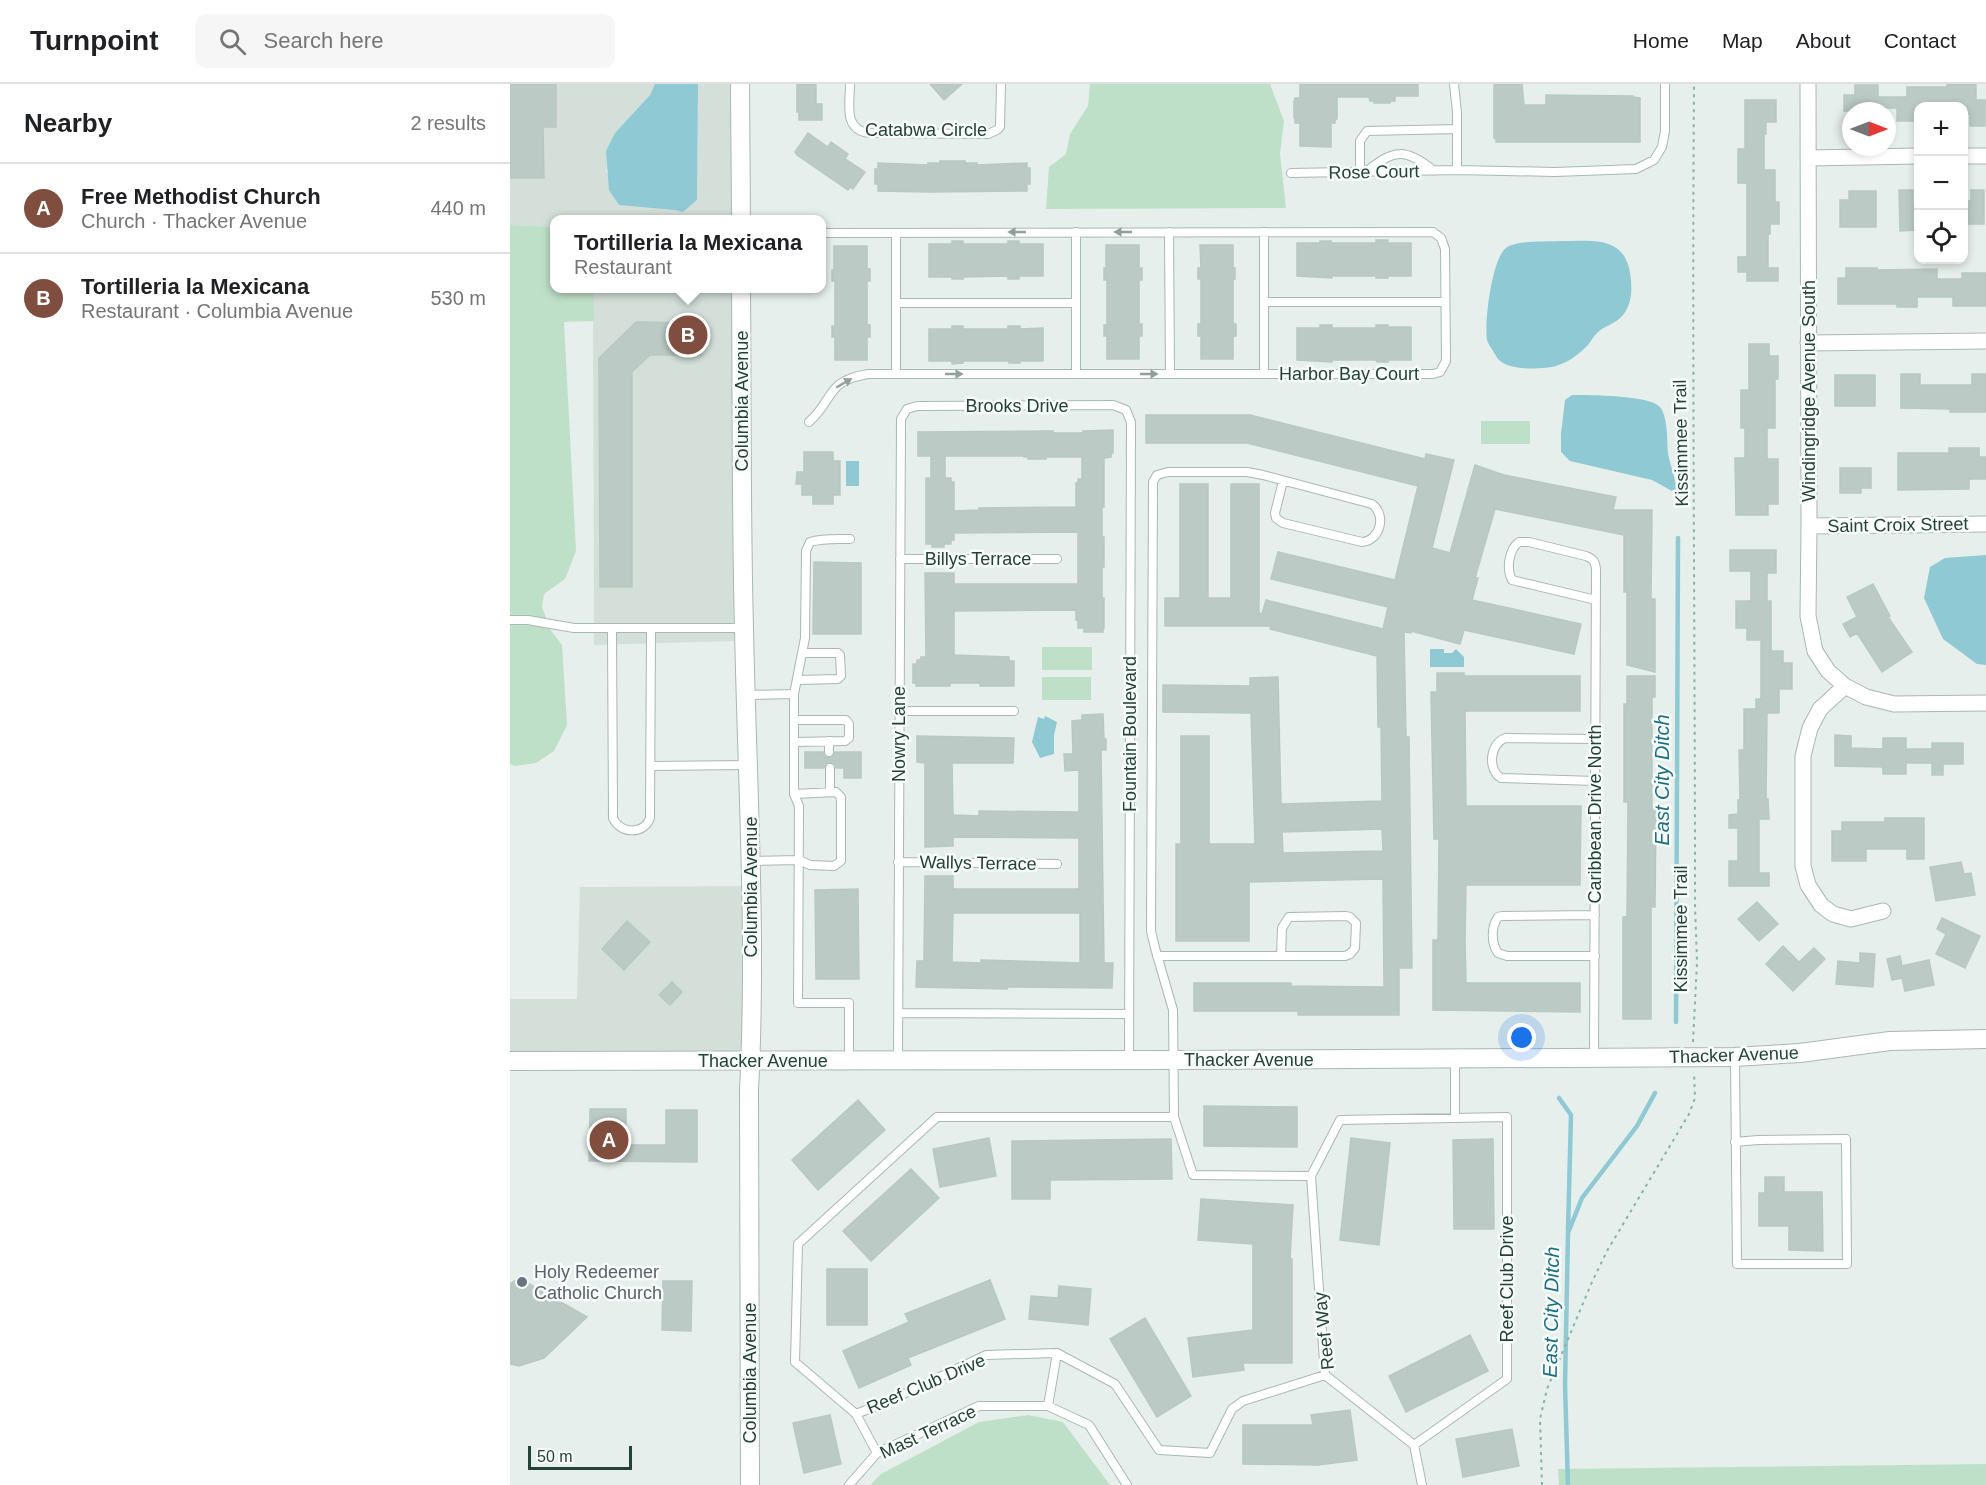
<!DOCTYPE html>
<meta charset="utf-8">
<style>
:root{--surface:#fff;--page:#f6f6f6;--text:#202124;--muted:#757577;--line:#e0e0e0;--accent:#7f4e3f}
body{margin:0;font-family:Arial,sans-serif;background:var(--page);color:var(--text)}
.controls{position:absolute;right:18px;top:18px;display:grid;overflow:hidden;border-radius:12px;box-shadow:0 3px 9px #0003}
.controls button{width:54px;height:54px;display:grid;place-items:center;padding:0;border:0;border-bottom:2px solid var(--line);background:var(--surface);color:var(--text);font:30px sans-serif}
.compass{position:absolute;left:1332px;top:18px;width:54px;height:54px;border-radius:50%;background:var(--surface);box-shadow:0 3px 9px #0003;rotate:90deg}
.scale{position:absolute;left:18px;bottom:15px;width:104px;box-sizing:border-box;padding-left:6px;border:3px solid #24423a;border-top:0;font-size:16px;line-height:21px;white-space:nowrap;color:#24423a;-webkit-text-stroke:4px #f7fbf9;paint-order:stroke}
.you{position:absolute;left:1012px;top:954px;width:21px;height:21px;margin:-15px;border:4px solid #fff;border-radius:50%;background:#1a73e8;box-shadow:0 0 0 9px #1a73e833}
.badge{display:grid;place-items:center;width:39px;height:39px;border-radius:50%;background:var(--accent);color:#fff;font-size:20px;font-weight:700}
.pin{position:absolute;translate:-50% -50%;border:3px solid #fff;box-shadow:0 2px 6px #0006}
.popup{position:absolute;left:40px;top:131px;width:276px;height:78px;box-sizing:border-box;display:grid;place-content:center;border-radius:12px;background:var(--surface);filter:drop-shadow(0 2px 4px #0005);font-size:20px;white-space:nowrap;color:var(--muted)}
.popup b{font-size:22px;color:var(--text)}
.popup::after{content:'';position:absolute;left:50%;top:100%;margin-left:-12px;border:12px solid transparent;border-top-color:var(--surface)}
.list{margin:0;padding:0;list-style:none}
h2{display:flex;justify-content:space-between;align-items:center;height:78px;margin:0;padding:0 24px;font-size:26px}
h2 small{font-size:20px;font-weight:400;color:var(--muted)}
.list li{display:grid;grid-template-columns:39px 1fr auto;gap:18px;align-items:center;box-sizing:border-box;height:90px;padding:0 24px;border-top:2px solid var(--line)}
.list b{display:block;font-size:22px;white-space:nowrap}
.list p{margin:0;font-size:20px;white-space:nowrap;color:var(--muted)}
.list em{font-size:20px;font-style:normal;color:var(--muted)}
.icon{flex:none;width:33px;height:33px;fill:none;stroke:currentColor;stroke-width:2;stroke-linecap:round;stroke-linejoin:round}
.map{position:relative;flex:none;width:1476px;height:1401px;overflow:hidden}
header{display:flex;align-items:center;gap:36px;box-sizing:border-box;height:84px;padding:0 30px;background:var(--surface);border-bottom:2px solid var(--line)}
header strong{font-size:28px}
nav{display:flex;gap:33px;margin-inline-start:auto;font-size:21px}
.search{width:420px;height:54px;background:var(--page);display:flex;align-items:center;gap:15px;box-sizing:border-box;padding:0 21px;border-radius:12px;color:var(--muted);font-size:22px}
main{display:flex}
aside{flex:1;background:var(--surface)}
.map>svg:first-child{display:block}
</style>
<header>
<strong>Turnpoint</strong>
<div class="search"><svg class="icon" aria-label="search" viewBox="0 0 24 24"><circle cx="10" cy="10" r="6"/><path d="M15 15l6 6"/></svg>Search here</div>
<nav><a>Home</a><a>Map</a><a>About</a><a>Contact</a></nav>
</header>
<main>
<aside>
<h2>Nearby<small>2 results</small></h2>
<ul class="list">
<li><span class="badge">A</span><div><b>Free Methodist Church</b><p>Church · Thacker Avenue</p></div><em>440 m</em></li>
<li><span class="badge">B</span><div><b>Tortilleria la Mexicana</b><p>Restaurant · Columbia Avenue</p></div><em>530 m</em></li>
</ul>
</aside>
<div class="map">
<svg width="1476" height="1401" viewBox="0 0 1476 1401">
<rect width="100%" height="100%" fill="#e6efeb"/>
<path fill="#d4dfda" d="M0 0H145L140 11 105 49 96 88 173 128 187 116 188 0H223V135L45 136 44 143 0 141Z
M83 205H224L226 557 84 561Z
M233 802 232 970H0V915H67L70 803Z"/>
<path fill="#bfe0c8" d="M580 0H760L774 37 770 70 776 124 536 125 539 83 556 70 560 50 578 22Z
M0 141 44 143 45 204 83 205 84 237 54 238 66 467 55 495 34 510 32 523 40 545 52 561 57 641 44 667 26 679 5 682 0 680Z
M971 337H1020V360H971Z
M532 563H582V586H532Z
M532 593H581V616H532Z
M518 1331 553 1338 600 1401H360L371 1390 469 1338Z
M1476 1380V1401H1049L1048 1385Z"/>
<path fill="#8ec9d4" d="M145 0H188L187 116 173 128 165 126 109 121 99 106 96 67 105 49 140 11Z
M1050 157C1085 157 1118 151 1121 197 1122 209 1121 221 1113 231 1106 240 1095 241 1087 249 1083 253 1080 259 1076 263 1064 275 1049 284 1032 284 1019 285 997 285 988 275 987 273 977 258 977 256 974 239 982 174 996 164 1006 156 1036 158 1050 157Z
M1062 311C1078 311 1140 311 1150 323 1158 333 1157 357 1158 369 1160 382 1166 393 1166 406L1162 407 1142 396 1060 377 1051 368V350L1055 316Z
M336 377H349V402H336Z
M1476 471V581L1467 580 1433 555 1414 514 1420 483 1435 474Z
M920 565H934V569H942L946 565 954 573V583H920Z
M535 632 547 638 544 651V670L530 674 522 658 528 633 534 635Z"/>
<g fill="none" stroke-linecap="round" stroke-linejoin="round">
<path stroke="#8ec9d4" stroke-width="4.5" d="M1166 938 1168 454
M1049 1014 1061 1031 1058 1146
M1058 1401 1055 1301 1058 1149 1072 1114 1127 1042 1145 1009"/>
</g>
<path fill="#bbcac4" stroke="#b8c9c2" stroke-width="1.5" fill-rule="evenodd" d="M0 0H46V43H33L34 94H0Z
M287 0H306V20H312V36H289V28H287Z
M420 0H452L434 16Z
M790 0H908V12H885V17H880V19H864V17H860L859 13H827V35H825V39H821V63L790 62V39H785V34H784V18L785 14H790Z
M986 0H1012L1014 21H1036V11L1123 12V13L1130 14V58H986V54H984V1Z
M1437 0H1466V16H1475V42H1460V30H1454V22H1408V37H1387V24H1356V27H1334V11H1345V1H1368V13H1397V3H1437Z
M1235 16H1266V38H1256V50H1254V86H1265V118H1269V140H1260V150H1258V184H1268V197H1237V188H1228V173H1237V99H1228V65H1235Z
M298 49 318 63 321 58 338 70 335 75 355 88 343 105 340 103 338 106 287 71 285 68Z
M430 77H455V79H467V81L517 79V84H520V100H517V107L419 108 368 107V100H365V85H368V79L418 81V79H430Z
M1389 106H1403V121H1408V146L1390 147Z
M1461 106H1474V140H1454V117H1461Z
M1339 107H1366V143H1330V116H1339Z
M866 156H878V159H901V192H878V194H866V192H821L822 194 787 192V159H810V157H821V159H866Z
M442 157H453V160H498V157H509V160H533V192H509V195H498V192L453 193V195H442V193H419V160H442Z
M596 161H629V184H632V196H629V240H632V252H629V275H597V252H594V241H597V196H594V184H596Z
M690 161H723V184H725V195H723V240H726V252H723V275H691V252H688V240H691V195H688V184H691Z
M324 162H357V185H360V197H357V241H360V253H357V276H325V253H322V242H325V197H322V186H324Z
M1336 184H1367V186L1427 185V195H1452V189H1476V222H1443V213H1407V223H1387V220H1328V194H1336Z
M126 238 191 239V271H140L122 288V503H90L89 274Z
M810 241H822V244H866V241H878V243H901V276H878V278H867L866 276H822V278L787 276V244H810Z
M442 242H453V245H498V242H510V245L533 244V277H510V279H499V277H453V279L442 280V277H419V245H442Z
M1239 260H1259V272H1268V295H1265V344H1257V375H1268V420H1258V431H1226L1225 374H1235V344H1231V306H1239Z
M1391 290H1410V301H1462V290H1476V328H1440V325L1391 324Z
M1325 291H1365V322H1325Z
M636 331H740L915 375 916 370 944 376 922 464 940 469 965 381 994 391 1106 413 1103 426H1142L1141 515H1145V588L1117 581V508H1114V451L985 425 965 494H968L962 516 1071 540 1064 570 954 546 950 560 901 547V549L894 548 896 653H899L902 884H889V931H788V927H684V899H781V902L874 903 873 795 739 798V857H666V760H671V652H699V760H745L741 629 653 628V601L740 602V594L768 593 771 720 872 717 871 643H868L867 572 760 545 761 542H655V514H670V400H698V514H721V400H749V529L752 530 756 516 873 545 878 523 761 495 768 468 885 496 908 402 737 359H636ZM872 745 873 767 773 769 772 748Z
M603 346V369H601V373L594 374V423H592V453H594V483H592V514H594V544H593V548H574V544H568V536H566V526L444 527V571L499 573V577H504V602H470V599H440V602H406V599H403V580H407V576H411V573H416L415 489H444V500H568V448L444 449V456H441V460H434V463H422V460H416V394H421V372H408V348L543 347V349H573V347ZM435 372H514V373H518V375H536V373H572V395H568V399H566V423L469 424V426L444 427V398H441V394H435Z
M1439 364H1469V373H1476V395H1459V405L1388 406V369H1439Z
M294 368H323V377H330V411H323V420H303V411H292V400H286L287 388H294Z
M1330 384H1361V404H1351V409H1330Z
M1220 466H1266V489H1257V517H1261V567H1273V579H1282V605H1269V629H1257L1256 715H1258L1259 735H1249V789H1259V802H1219V777H1228V744H1219V731L1228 730V716H1230L1229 666H1234V625H1246V615H1251V556H1237V544H1226V517H1241V487H1220Z
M304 478 351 479V550H303Z
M1363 500 1380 532 1378 533 1402 568 1372 588 1347 549 1340 553 1333 540 1347 533 1337 513Z
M927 589H954V592H1070V627H955L956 722H1071L1070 801H956L955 856 956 899H1070V928L923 926V856H928L929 755H924L921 608H927Z
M1117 592H1145V613H1142V725H1146L1145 823H1141V935H1113V833H1117L1118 718H1114V620H1117Z
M593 630 594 655H596V666H591L594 879H603L602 904 497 903V905L406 903 407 877H414L415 792H443V805H569V754L443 753V762L415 763V679L407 678V652L504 654 503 679H442L443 731 469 732V727L569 728V686L555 687 554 670H563L562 637 572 636V631ZM443 829H570V879L471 876V879L442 878Z
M1325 651 1341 652V664L1373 665V654H1396V665H1422V659H1453V680H1433V691H1422V679H1396V690H1373V683L1325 682Z
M295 668H313L318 674 322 673 325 668H351V694H334V684H326L325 681 321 678 317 679 314 684H295Z
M1375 734H1414V775H1397V765H1356V777H1322V747H1332V738H1375Z
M1451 778 1454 790 1461 789 1465 811 1426 817 1420 783Z
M348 805 349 895H306L305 806Z
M1247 818 1268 840 1249 857 1228 835Z
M1432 834 1470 852 1455 884 1426 870 1436 850 1427 845Z
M117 837 140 858 114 886 92 865Z
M1273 862 1289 878 1304 864 1315 875 1283 907 1256 880Z
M1350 869 1365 870 1363 903 1326 900 1328 877 1350 879Z
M1390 872 1392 882 1419 876 1424 901 1395 907 1392 894 1382 896 1377 875Z
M162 898 172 908 160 921 149 911Z
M348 1016 375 1046 308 1106 282 1076Z
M694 1022 787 1023V1063L694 1062Z
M80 1025H116V1061H156V1026H187V1078L79 1077Z
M479 1054 486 1092 430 1103 423 1065Z
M841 1054 880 1059 869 1161 830 1156Z
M661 1055 662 1095 540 1096V1115H502V1057Z
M983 1055 984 1145H944L943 1056Z
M401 1085 429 1114 361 1177 333 1147Z
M1255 1093H1274V1108H1312L1313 1167 1279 1166V1142H1249V1109H1255Z
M691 1115 783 1121 780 1175H782V1279H733L734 1286 683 1293 678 1254 743 1246V1160L688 1156Z
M317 1185H357V1241H317Z
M9 1194 77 1233 34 1274 9 1282 0 1280V1200Z
M480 1196 495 1235 398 1274 401 1281 349 1304 333 1267 399 1238 395 1230Z
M153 1197H182L181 1247 152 1246Z
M549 1202 581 1205 578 1241 519 1235 521 1212 548 1214Z
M635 1234 681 1312 647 1333 600 1255Z
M960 1251 978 1287 896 1328 879 1292Z
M840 1326 847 1376 808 1381 733 1380V1341H803L801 1331Z
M320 1331 331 1380 294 1389 283 1339Z
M1002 1345 1009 1382 953 1393 946 1355Z"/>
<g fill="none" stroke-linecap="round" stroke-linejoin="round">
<defs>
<path id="service" d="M340 0C340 20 333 46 359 49L478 50 487 46 490 43 491 0
M944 0 947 28V86
M857 87C884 65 896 64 924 87
M850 88V57L857 47 947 45
M781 89 947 86 1045 88 1126 85 1144 76 1152 63 1155 47V0
M566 148V290
M659 148 660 290
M754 148V290
M386 149V290
M754 218H935
M386 219H566
M299 338C325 315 315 297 358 290H923L930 288 936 277 935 165 931 154 923 148 312 149
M390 475H547
M0 536H18L64 544H234
M102 544 103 734C110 750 134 751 140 734L141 544
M287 596 328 595 331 592 330 571 328 569H293
M284 610 295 554 296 467 300 458C313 454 326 455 340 455
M236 611 284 610V710L289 722 288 919H339V975
M388 627H504
M284 636H336L339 640V654L335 657 284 658
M319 657V668
M141 682 238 681
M1085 697 991 694C977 686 980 658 996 654L1085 655
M320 708V684
M241 777 289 776 300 781 324 782 331 777V713L326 708 284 710
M388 778 547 780
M1085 831 992 832 988 833C981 843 981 859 988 869L997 872H1085
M647 872H835L840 870 845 864 846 839 840 833 836 832 779 833 772 844 771 872
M388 929 619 930
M1084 974 1086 487C1086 479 1084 475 1076 472L1019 458H1009C999 465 996 485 1002 496L1086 516
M1225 974 1227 1180H1337L1336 1055 1248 1056 1225 1058
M388 975 391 335 397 325 407 322 603 321 616 326 621 338 619 976
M945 975V1033
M664 1033 663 926 645 864 641 847 643 398 647 391 658 388H737L753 391 862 420C877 431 870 457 852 458L773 439 766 434 765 429 773 397
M801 1092 815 1291 904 1361
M815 1291 733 1317 722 1325 700 1369 649 1366 605 1300 547 1269 476 1271 381 1316 346 1330 285 1278 288 1160 427 1033H664L683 1091 801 1092 830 1036 997 1033V1295L904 1361
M538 1322 547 1269
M346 1330 367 1369
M904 1361 912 1401
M339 1401 367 1369 469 1322H538L579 1341 617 1401"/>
<path id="minor" d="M1298 0 1299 442 1298 532 1305 567 1318 587 1335 602 1356 613 1384 620 1476 619
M1454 72H1476
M1298 74 1408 72
M1298 259 1476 257
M1299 442 1476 440
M1335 602 1310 625 1300 644 1293 672V782L1298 801 1311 821 1323 830 1341 835 1373 827"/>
<path id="tertiary" d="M230 0 231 136
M231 204C232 318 231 431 234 544 237 698 247 852 239 1006L240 1401
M0 977 664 976 1225 973 1290 969 1380 957 1476 955"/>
</defs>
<use href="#service" stroke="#a8b8b2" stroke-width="10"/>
<use href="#minor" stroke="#a8b8b2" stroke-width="17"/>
<use href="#tertiary" stroke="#a8b8b2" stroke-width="20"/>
<path stroke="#86b3a5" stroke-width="2" stroke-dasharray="3 4.5" stroke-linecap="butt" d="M1183 958 1187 878 1185 821C1185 548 1182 274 1184 0
M1032 1401 1030 1335 1037 1305 1082 1198 1097 1167 1179 1030 1185 1014 1184 988"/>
<use href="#service" stroke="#fff" stroke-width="8"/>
<use href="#minor" stroke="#fff" stroke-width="15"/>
<use href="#tertiary" stroke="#fff" stroke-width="18"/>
</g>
<defs><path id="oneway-solid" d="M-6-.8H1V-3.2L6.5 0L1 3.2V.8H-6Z" transform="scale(1.5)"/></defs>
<g fill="#92a09c">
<use href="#oneway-solid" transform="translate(507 148) rotate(180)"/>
<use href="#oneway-solid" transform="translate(613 148) rotate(180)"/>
<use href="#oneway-solid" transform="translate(444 290)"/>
<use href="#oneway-solid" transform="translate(639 290)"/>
<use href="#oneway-solid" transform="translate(334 299) rotate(-30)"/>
</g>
<circle fill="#6b7280" stroke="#f7fbf9" stroke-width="2" cx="12" cy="1198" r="6"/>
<g text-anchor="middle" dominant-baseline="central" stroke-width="5" stroke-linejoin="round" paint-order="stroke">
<g font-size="18" fill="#24423a" stroke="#f7fbf9">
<text x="416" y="46">Catabwa Circle</text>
<text transform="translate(864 88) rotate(-1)">Rose Court</text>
<text x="839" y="290">Harbor Bay Court</text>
<text transform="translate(1299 307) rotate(-90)">Windingridge Avenue South</text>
<text transform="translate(232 317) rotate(-90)">Columbia Avenue</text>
<text x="507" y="322">Brooks Drive</text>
<text transform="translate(1171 359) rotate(-91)">Kissimmee Trail</text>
<text transform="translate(1388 441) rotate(-1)">Saint Croix Street</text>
<text x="468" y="475">Billys Terrace</text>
<text transform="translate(389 650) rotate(-90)">Nowry Lane</text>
<text transform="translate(620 650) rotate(-90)">Fountain Boulevard</text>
<text transform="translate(1085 730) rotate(-90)">Caribbean Drive North</text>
<text transform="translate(468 779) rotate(1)">Wallys Terrace</text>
<text transform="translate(241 803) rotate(-90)">Columbia Avenue</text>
<text transform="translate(1171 845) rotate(-90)">Kissimmee Trail</text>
<text transform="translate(1224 971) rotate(-2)">Thacker Avenue</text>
<text x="739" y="976">Thacker Avenue</text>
<text x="253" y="977">Thacker Avenue</text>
<text transform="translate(997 1195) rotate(-90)">Reef Club Drive</text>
<text transform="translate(814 1247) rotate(-96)">Reef Way</text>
<text transform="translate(240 1289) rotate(-90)">Columbia Avenue</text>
<text transform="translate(416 1300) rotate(-23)">Reef Club Drive</text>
<text transform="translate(418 1348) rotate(-25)">Mast Terrace</text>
</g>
<g font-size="18" fill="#5b616d" stroke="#f7fbf9" text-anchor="start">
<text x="24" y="1188">Holy Redeemer<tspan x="24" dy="21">Catholic Church</tspan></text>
</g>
<g font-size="20" font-style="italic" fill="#1c6f80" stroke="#f7fbf9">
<text transform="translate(1152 696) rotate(-90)">East City Ditch</text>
<text transform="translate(1041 1228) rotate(-89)">East City Ditch</text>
</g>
</g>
</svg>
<div class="controls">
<button>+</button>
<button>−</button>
<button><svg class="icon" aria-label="locate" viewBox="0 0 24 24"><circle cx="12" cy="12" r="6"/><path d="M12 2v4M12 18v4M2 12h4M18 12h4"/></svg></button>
</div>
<svg class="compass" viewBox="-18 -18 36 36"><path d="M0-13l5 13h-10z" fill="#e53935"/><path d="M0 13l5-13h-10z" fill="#757577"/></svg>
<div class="scale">50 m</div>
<div class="you"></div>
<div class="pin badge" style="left:99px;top:1056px">A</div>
<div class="pin badge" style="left:178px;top:251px">B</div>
<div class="popup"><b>Tortilleria la Mexicana</b>Restaurant</div>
</div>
</main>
